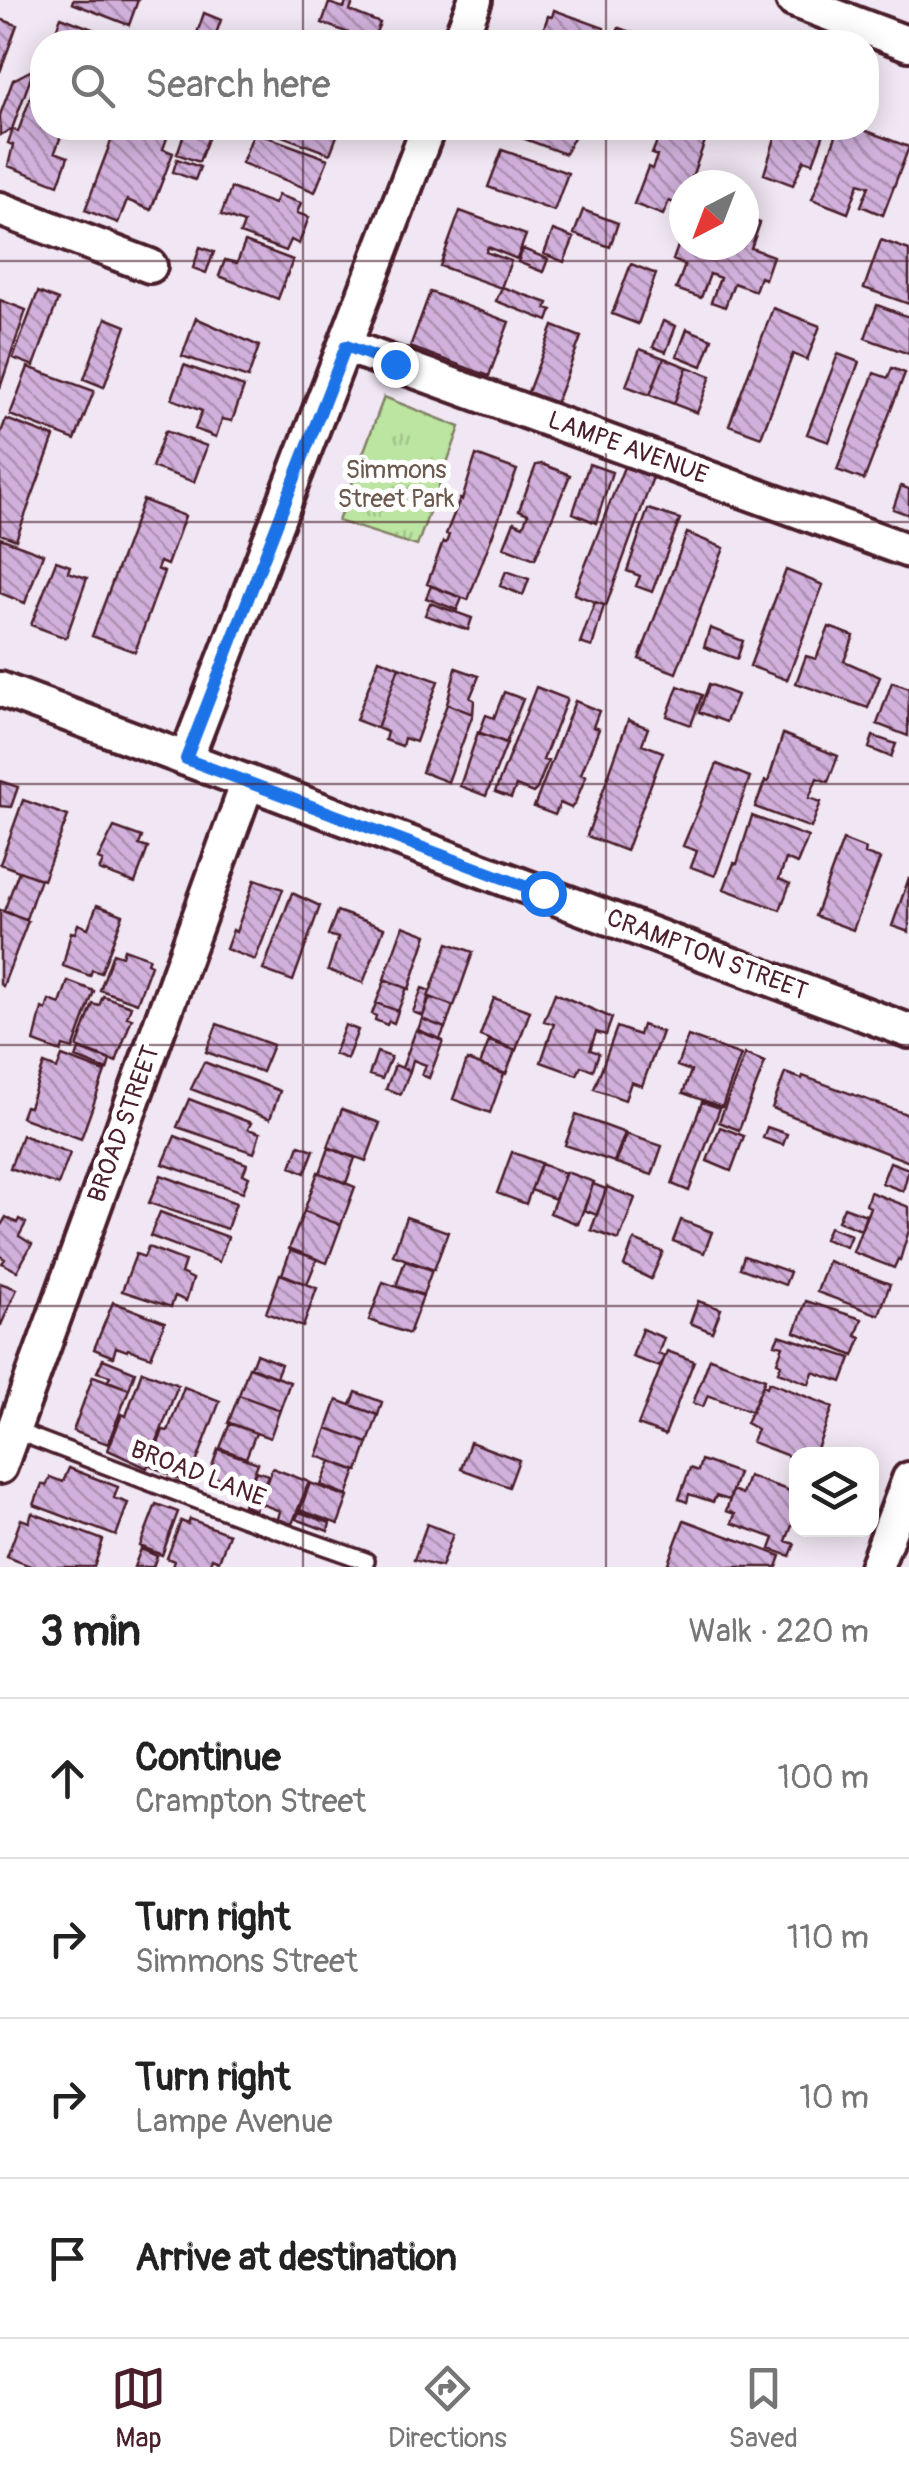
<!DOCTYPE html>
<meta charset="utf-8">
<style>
:root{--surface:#fff;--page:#f6f6f6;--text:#222;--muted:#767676;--line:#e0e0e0;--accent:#4a1f2b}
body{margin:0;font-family:Pangolin,sans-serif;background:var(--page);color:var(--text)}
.controls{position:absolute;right:30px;bottom:30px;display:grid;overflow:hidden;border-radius:20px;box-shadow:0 5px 25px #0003}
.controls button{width:90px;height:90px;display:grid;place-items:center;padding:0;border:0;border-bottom:2px solid var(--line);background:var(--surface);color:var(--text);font:50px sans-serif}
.compass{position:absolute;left:669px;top:170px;width:90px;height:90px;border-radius:50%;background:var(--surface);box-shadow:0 5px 25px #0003;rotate:222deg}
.stop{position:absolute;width:30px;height:30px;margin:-22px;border:8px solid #1a73e8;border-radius:50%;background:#fff}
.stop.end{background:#1a73e8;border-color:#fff;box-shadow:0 2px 10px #0008}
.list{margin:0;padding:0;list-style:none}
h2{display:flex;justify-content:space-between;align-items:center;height:130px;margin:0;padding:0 40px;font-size:42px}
h2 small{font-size:32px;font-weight:400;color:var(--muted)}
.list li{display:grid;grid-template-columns:65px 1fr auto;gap:30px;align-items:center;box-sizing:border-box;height:160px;padding:0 40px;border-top:2px solid var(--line)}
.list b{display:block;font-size:38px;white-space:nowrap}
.list p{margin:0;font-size:32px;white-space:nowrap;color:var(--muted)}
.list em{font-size:32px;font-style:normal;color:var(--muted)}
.icon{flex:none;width:55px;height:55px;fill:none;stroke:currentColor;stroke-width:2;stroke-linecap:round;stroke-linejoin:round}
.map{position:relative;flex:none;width:909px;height:1567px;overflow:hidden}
.search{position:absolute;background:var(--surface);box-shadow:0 5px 25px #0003;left:30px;right:30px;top:30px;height:110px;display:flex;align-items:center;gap:25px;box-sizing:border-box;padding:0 35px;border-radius:40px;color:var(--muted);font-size:38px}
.sheet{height:770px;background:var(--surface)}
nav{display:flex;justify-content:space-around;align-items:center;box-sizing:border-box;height:140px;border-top:2px solid var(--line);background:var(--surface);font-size:28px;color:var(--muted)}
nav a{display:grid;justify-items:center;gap:5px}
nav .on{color:var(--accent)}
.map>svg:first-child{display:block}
</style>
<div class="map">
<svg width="909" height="1567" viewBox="0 0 909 1567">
<defs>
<pattern id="grass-tufts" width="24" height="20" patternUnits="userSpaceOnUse" patternTransform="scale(2.5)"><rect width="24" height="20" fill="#bbe5a1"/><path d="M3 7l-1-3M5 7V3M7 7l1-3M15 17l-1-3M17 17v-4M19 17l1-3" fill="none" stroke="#a2c48b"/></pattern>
<pattern id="building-back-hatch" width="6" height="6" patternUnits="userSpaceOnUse" patternTransform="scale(2.5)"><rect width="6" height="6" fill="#d1b0db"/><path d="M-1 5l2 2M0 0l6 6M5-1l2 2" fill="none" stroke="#ac8fb2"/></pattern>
</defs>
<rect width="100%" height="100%" fill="#f1e7f4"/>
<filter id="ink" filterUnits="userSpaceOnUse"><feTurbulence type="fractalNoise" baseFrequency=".01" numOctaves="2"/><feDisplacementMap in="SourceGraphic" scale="20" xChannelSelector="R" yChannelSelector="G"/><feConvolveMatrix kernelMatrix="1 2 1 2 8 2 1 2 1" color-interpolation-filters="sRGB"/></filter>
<g filter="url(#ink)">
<path fill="url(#grass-tufts)" stroke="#828266" stroke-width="2.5" d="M384 397 460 427 417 546 338 521Z"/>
<path fill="url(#building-back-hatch)" stroke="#4a1f2b" stroke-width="2.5" d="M73 0H138L129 25 72 3Z
M347 0H354L350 11 380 23 372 42 322 23 329 3 344 8Z
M554 10 604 28 603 42H539L548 16 552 17Z
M204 13 221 20 213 42H194Z
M61 17 113 37 110 42H51Z
M0 19 17 25 0 72Z
M619 28 658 42H612Z
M34 69 12 129 0 135V115L13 80Z
M39 74 42 75V128H64L55 152 68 157 58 185 8 166 13 145 8 143 13 129 18 132Z
M116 128H139L167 138 163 149 173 153 151 210 127 200 118 223 85 210Z
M186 128 209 136 199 162 177 154Z
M267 128H340L330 154 266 130Z
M502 128H579L565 154 501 130Z
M662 128 709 130 689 185H684L681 206 669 201 663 215 634 204 648 167 652 169 657 156 652 154Z
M768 128H831L829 132 825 131 813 163 804 160 793 185 764 174 775 138 765 135Z
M839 128H859L909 147 883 215 861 206 869 186 859 183 848 213 812 199Z
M254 132 328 159 315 192 242 163Z
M502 150 568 173 554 211 488 187Z
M177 159 200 167 195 180 173 172Z
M231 188 274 204 278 195 301 203 297 213 309 217 299 244 291 240 286 251 240 234 244 223 221 215Z
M583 210 618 223 610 247 574 234Z
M460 211 526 235 517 259 488 247 486 252 511 261 501 288 440 266Z
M744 217 760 223 751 248 773 256 765 279 760 277 755 291 734 283 725 307 711 302 720 278 710 274 701 298 676 289 685 265 673 260 684 229V245H744Z
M553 230 574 238 564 262 544 254Z
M881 240 909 250V304L864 288Z
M245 242 293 260 278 299 219 276 225 260 237 263Z
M200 247 214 252 206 273 193 268Z
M523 249 548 259 543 272 518 262Z
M631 264 656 274 638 324 612 314Z
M502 287 548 303 546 308 552 310 548 321 496 301Z
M38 292 58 300 34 366 13 358Z
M430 292 509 322 489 376 410 347Z
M0 300 26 310 0 388Z
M877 305 909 317V354L865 338Z
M773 308 820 326 807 360 793 354 761 437 729 425Z
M106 318 126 326 104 387 84 379Z
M196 318 259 346 248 378 182 356Z
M663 321 676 326 666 352 653 347Z
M553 326 581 337 556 403 528 392Z
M687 329 712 339 702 366 677 356Z
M640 349 664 358 650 395 626 386Z
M838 354 859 362 829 442 807 434Z
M664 358 687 367 674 404 650 395Z
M184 365 244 387 232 421 222 419 216 437 195 429 202 411 172 399Z
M28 367 94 391 75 440 10 415Z
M687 367 711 376 697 413 674 404Z
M892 368 905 373 864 480 837 470 874 373 888 378Z
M6 419 54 437 16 540 0 534V435Z
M165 431 207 446 194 482 152 467Z
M476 455 517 470 468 600 427 584 443 542 446 543 449 535 446 534 460 499 462 500Z
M542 464 570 475 535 559 504 547 514 522 523 526 528 514 519 510 536 465Z
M589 464 612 472 596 523 573 513Z
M624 467 653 477 606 606 574 594Z
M901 486 909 489V515L893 509Z
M143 500 185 516 167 565 160 562 157 569 164 572 135 652 92 636Z
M648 509 680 519 652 592 636 586 640 576 627 571Z
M687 533 724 548 676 673 639 659Z
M0 538 43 554 25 603 0 593Z
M56 561 70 566 68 572 87 578 66 638 31 625Z
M786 570 823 585 787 680 750 666Z
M506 571 529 579 523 595 500 586Z
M431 586 462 598 457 610 426 598Z
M595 602 604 605 592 647 580 643Z
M430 603 472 618 468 630 425 615Z
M829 627 854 636 844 661 880 677 868 708 796 683 806 656 816 659Z
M710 628 743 641 737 659 704 647Z
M379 659 399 667 377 728 356 720Z
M399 667 438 681 416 742 404 738 402 746 385 740 387 732 377 728Z
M456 668 479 676 470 698 474 700 473 714 447 704Z
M892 682 909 688 908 736 877 724Z
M709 684 737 695 726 722 699 712Z
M678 686 702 695 691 725 667 716Z
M536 687 567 699 543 760 548 761 537 789 533 793 516 786 511 798 495 792Z
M504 692 523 699 506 743 479 733 486 715 494 718Z
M575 701 599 711 593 727 599 729 581 774 586 776 575 803 571 808 560 803 555 815 534 807Z
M447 704 473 714 448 782 422 772Z
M628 720 648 728 642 744 663 752 626 851 587 836Z
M478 732 507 743 486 796 460 786Z
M783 734 838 756 828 782 817 778 809 798 821 802 811 828 755 807 765 781 768 782Z
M873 736 896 744 891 757 869 748Z
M717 764 750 777 715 876 691 867 697 851 683 846Z
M0 781 18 787 11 807 0 806Z
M23 800 68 816 43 880 0 864Z
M752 816 808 837 797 864 786 859 779 879 790 884 780 910 724 889 734 863 737 864Z
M114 827 142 837 139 845 148 848 135 883 99 870 103 861 98 859Z
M843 840 866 849 865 854 880 859 853 930 815 916Z
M19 871 40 879 26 919 4 911Z
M909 878V932L892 926Z
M255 879 283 889 255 960 226 949 233 930 236 932Z
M292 893 320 906 293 981 263 970Z
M97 905 123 915 101 973 92 970 90 976 63 966 71 932 75 933 78 924 88 928Z
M0 910 28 921 3 986 0 984Z
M337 911 384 928 363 983 328 970 338 938 328 935Z
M403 926 427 935 409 989 384 979Z
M448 943 473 952 454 1006 428 997Z
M124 949 149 958 147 963 151 965 137 1003 100 990 113 953 122 956Z
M385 980 407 988 398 1011 376 1003Z
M68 981 94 991 73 1049 63 1046 61 1052 34 1042 42 1008 46 1010 49 1000 60 1004Z
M422 988 430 991 423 1016 413 1012Z
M555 993 612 1018 606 1035 596 1032 590 1050 599 1053 593 1070 581 1066 577 1075 541 1062 554 1024 544 1021Z
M103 996 131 1006 127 1017 132 1018 116 1062 77 1047 93 1004 99 1006Z
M430 997 453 1006 445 1028 422 1019Z
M494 998 530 1011 516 1050 480 1036Z
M376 1003 398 1011 394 1023 389 1021 387 1025 375 1020 376 1016 372 1014Z
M422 1019 445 1028 440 1039 418 1030Z
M217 1024 273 1045 262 1072 206 1052Z
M345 1025 358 1030 347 1059 334 1054Z
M642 1025 662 1032 642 1086 631 1082 625 1100 594 1089 617 1027 639 1035Z
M416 1030 443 1041 429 1078 422 1075 426 1065 413 1060 410 1071 402 1068Z
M688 1036 741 1055 722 1107 683 1093 691 1071 677 1066Z
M489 1041 515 1050 506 1074 480 1065Z
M79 1049 110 1060 107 1070 76 1058Z
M377 1052 391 1057 382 1079 369 1075Z
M745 1054 765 1062 739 1130 719 1122Z
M62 1056 105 1072 81 1139 21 1117 25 1106 29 1107 44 1064 57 1069Z
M467 1060 504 1074 490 1113 453 1099Z
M204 1062 280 1091 270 1119 191 1089Z
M395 1065 410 1071 401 1094 386 1089Z
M785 1073 802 1079 803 1076 909 1115V1162L772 1108Z
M189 1099 251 1123 248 1129 260 1133 254 1153 177 1127Z
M702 1102 720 1108 689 1191 672 1184Z
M342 1109 380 1123 366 1161 328 1147Z
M576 1115 625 1133 614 1162 565 1145Z
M720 1127 744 1136 731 1171 707 1161Z
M767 1127 787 1134 783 1145 763 1138Z
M626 1134 662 1146 652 1175 616 1163Z
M22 1135 70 1153 58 1185 10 1168Z
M175 1136 247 1164 243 1174 249 1177 243 1192 163 1164Z
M299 1145 314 1150 305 1173 291 1167Z
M329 1148 355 1158 346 1183 320 1173Z
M512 1152 541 1163 526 1204 497 1193Z
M890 1162 909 1169 903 1191 882 1183Z
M541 1164 565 1173 555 1199 531 1190Z
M318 1172 355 1187 341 1225 304 1211Z
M566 1172 594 1182 578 1224 550 1213Z
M161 1175 236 1203 227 1229 149 1203Z
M593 1184 606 1189 597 1215 584 1210Z
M607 1187 635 1198 619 1240 591 1230Z
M870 1192 909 1207V1230L900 1260 898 1259 894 1268 853 1252 870 1207 866 1205Z
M844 1207 866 1215 861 1230 838 1221Z
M304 1211 341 1225 327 1263 289 1249Z
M160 1212 228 1237 219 1262 150 1236Z
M6 1217 17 1223 19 1219 26 1223 19 1236 32 1244 17 1271 2 1263 5 1259 0 1256V1227Z
M406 1217 448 1232 434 1270 393 1255Z
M681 1220 712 1232 704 1253 673 1241Z
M829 1227 851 1235 846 1247 824 1239Z
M634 1240 663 1252 651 1279 624 1266Z
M148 1247 185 1261 181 1273 193 1279 186 1301 175 1296 171 1307 122 1291 136 1254 144 1257Z
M291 1249 317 1259 307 1284 282 1274Z
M744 1256 790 1272 785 1285 740 1268Z
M405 1261 432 1270 423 1295 396 1286Z
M828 1261 890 1284 879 1315 817 1292Z
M280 1274 317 1288 303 1327 266 1313Z
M383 1282 423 1296 409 1334 369 1320Z
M0 1283 17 1289 1 1325H0Z
M698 1301 721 1309 712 1332 690 1323Z
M806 1301 862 1319 856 1336 861 1338 854 1356 795 1332Z
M113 1302 165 1322 151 1357 128 1349 127 1351 116 1347 113 1357 94 1349Z
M642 1329 664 1338 658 1354 664 1356 660 1367 632 1357Z
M779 1335 851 1358 842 1382 813 1372 809 1384 778 1372 781 1364 777 1362 783 1346 775 1344Z
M667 1351 694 1361 665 1435 638 1425Z
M256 1354 281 1364 276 1377 251 1367Z
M710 1358 765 1379 752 1412 708 1395 703 1407 693 1403Z
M103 1359 135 1372 129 1389 108 1381 110 1376 97 1372Z
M249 1367 290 1382 280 1410 239 1395Z
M142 1371 178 1385 147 1468 108 1450 122 1414 126 1416Z
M93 1376 129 1389 108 1444 73 1431Z
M769 1382 833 1407 815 1454H796V1459L752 1442 757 1429 746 1423 763 1385 767 1387Z
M184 1387 220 1401 188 1484 150 1465 163 1430 168 1431Z
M356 1392 382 1402 378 1415 351 1405Z
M239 1395 280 1410 270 1438 228 1423Z
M337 1400 378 1415 368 1443 327 1428Z
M230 1423 256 1433 246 1458 220 1448Z
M327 1428 368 1443 358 1471 317 1456Z
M470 1442 519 1460 509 1487 461 1469Z
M218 1449 258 1463 248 1490 209 1475Z
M701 1460 738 1473 729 1500 716 1496 713 1502 689 1494 687 1502 679 1499 690 1468 698 1471Z
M331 1461 356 1471 347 1495 321 1485Z
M69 1468 118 1487 114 1498 128 1503 116 1536 34 1505 42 1484 46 1486 50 1477 63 1482Z
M272 1468 309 1482 292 1524 278 1519 280 1511 259 1503Z
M256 1471 268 1475 255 1510 243 1505Z
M748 1476 796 1493V1515L786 1541 795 1544 790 1556 770 1549 774 1538 732 1523 735 1514 726 1511 733 1490 742 1494Z
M310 1483 348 1497 338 1524 300 1510Z
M156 1504 178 1512 162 1555 140 1546Z
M299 1512 330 1523 328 1531 296 1519Z
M32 1513 103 1540 94 1567H33L7 1557 21 1519 29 1522Z
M190 1519 229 1534 219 1561 212 1558 209 1567H172L174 1561 167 1558 181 1521 188 1524Z
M684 1520 781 1556 777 1567H679L668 1563Z
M427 1524 453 1534 441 1567 414 1560Z
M141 1549 157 1556 153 1567H134Z"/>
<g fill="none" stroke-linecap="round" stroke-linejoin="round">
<defs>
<path id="service" d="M13 1430 244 1518 366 1561"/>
<path id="minor" d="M793 0 909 44
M459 42 475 0
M0 209 150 266
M346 346 909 551
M0 689 909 1031
M186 759 428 128
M0 1467 248 782
M876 1567 909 1479"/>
</defs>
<use href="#service" stroke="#4a1f2b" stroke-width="22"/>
<use href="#minor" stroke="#4a1f2b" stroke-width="40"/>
<use href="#service" stroke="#fff" stroke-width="15"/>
<use href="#minor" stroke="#fff" stroke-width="32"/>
</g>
</g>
<g fill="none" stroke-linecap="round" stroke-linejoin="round" filter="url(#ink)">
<path stroke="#1a73e8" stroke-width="12" d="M395 364 346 346 186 759 543 893"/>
</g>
<path fill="none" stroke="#4a1f2b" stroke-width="2.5" stroke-opacity="0.55" d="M303 0V42M606 0V42M303 128V1567M606 128V1567M0 261H909M0 522H909M0 784H909M0 1045H909M0 1306H909"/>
<g text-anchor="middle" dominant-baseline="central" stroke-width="10" stroke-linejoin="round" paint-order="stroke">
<g font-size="25" fill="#4a1f2b" stroke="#fff">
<text transform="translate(628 448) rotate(20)">LAMPE AVENUE</text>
<text transform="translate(707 955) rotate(21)">CRAMPTON STREET</text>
<text transform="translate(124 1124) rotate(-70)">BROAD STREET</text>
<text transform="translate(198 1474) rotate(21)">BROAD LANE</text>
</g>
<g font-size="25" fill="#6c5a4e" stroke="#fff">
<text x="396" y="470">Simmons<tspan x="396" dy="29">Street Park</tspan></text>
</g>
</g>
</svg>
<div class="controls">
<button><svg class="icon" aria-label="layers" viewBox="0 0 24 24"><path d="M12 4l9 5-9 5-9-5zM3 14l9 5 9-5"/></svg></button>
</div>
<svg class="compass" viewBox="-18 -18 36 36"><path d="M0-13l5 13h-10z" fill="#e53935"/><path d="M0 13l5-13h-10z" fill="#767676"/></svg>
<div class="stop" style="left:543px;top:893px"></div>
<div class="stop end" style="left:395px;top:364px"></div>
<div class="search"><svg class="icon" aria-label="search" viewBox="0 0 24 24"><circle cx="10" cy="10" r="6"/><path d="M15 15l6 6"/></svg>Search here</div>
</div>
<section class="sheet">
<h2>3 min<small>Walk · 220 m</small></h2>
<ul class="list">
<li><svg class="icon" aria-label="ahead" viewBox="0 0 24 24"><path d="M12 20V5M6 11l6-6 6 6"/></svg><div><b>Continue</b><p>Crampton Street</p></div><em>100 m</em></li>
<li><svg class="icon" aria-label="right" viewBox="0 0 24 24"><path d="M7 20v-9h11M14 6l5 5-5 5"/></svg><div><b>Turn right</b><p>Simmons Street</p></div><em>110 m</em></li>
<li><svg class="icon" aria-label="right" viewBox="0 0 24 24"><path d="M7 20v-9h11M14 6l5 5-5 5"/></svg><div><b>Turn right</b><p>Lampe Avenue</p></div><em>10 m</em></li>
<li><svg class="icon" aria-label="arrive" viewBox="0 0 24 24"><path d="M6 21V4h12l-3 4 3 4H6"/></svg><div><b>Arrive at destination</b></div></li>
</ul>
</section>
<nav>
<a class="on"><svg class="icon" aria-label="map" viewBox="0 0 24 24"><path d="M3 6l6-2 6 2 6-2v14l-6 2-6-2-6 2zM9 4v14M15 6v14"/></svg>Map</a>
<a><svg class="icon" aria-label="directions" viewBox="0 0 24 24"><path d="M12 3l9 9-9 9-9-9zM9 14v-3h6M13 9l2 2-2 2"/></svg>Directions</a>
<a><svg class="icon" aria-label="saved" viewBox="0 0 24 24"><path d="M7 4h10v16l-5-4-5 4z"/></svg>Saved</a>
</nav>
